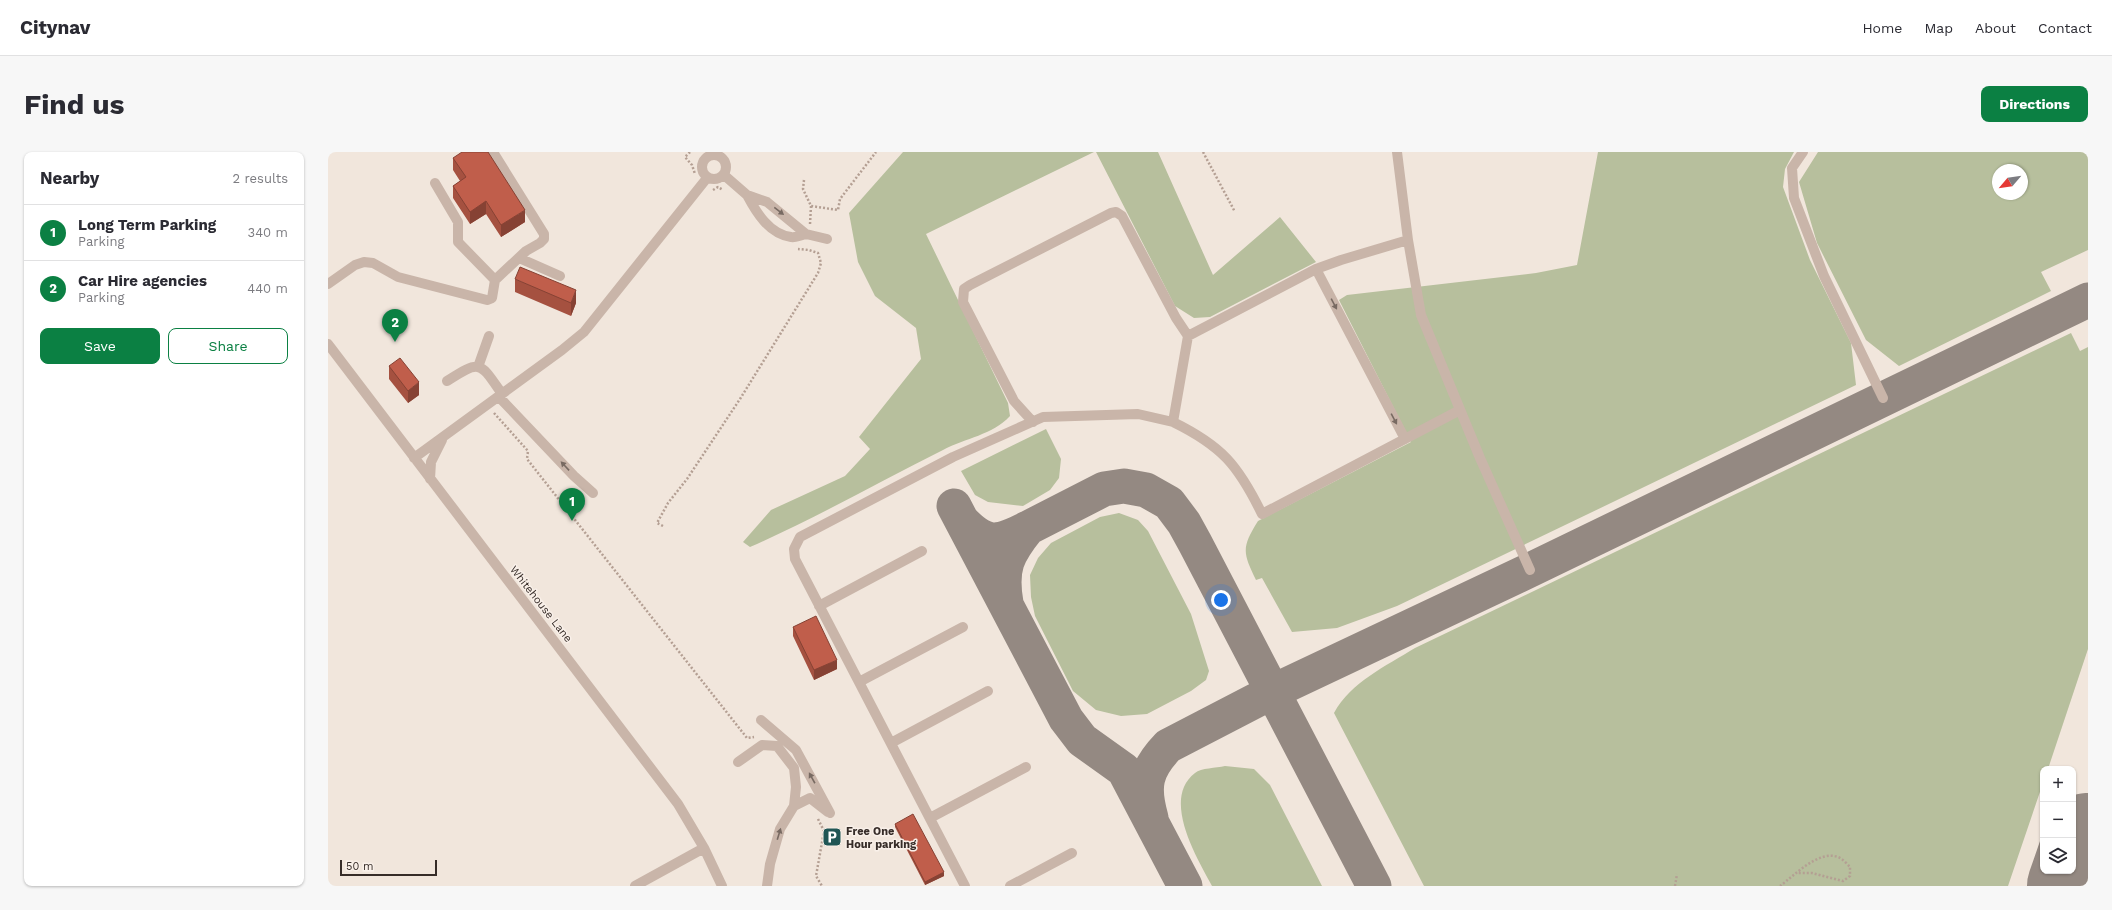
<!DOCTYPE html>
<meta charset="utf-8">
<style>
:root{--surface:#fff;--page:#f7f7f7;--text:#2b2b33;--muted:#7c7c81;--line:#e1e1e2;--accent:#0b8043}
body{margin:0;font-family:"Work Sans",sans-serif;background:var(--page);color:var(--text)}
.controls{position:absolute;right:12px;bottom:12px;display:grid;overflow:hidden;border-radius:8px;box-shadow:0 1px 3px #0004}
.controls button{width:36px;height:36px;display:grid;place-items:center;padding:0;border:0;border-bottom:1px solid var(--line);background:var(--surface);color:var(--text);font:20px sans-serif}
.compass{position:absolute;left:1664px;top:12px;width:36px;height:36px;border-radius:50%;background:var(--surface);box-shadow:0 1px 3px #0004;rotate:241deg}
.scale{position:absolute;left:12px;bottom:10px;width:97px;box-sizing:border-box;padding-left:4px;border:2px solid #362c28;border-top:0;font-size:11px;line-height:14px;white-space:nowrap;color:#362c28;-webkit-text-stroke:3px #f9f0e9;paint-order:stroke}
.you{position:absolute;left:893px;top:448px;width:14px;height:14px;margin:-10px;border:3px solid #fff;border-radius:50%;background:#1a73e8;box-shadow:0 0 0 6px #1a73e833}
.badge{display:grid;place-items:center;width:26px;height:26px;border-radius:50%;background:var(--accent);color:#fff;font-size:13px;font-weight:700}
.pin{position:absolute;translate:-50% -33px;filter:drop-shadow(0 1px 2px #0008)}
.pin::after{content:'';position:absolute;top:21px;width:14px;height:12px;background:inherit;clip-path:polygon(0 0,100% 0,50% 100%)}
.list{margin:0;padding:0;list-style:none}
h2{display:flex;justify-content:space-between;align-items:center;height:52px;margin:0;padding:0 16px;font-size:17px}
h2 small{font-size:13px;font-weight:400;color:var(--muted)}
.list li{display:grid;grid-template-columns:26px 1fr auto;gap:12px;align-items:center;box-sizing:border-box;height:56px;padding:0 16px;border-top:1px solid var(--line)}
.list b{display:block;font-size:15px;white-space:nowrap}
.list p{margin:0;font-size:13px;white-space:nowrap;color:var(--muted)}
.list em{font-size:13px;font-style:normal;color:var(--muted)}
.actions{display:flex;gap:8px;padding:12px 16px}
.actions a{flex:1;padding:9px 0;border:1px solid var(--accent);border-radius:8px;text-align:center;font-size:14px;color:var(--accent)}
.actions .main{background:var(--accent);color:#fff}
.icon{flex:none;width:22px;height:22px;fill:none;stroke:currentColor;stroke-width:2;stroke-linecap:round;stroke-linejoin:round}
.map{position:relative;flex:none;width:1760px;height:734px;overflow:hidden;border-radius:8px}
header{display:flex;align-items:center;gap:24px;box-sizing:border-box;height:56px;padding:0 20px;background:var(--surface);border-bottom:1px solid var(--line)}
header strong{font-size:19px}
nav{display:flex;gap:22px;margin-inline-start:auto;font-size:14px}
.intro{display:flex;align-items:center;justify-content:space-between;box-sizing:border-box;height:96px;padding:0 24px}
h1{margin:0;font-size:28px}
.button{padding:10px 18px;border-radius:8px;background:var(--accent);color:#fff;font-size:14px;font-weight:700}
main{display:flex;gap:24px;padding:0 24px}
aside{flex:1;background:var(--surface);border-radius:8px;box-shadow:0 1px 3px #0004}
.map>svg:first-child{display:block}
</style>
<header>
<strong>Citynav</strong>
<nav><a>Home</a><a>Map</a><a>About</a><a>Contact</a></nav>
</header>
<div class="intro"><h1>Find us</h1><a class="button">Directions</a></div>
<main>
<aside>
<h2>Nearby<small>2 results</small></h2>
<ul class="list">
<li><span class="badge">1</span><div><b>Long Term Parking</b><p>Parking</p></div><em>340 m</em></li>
<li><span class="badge">2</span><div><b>Car Hire agencies</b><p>Parking</p></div><em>440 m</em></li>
</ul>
<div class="actions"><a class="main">Save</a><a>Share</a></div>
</aside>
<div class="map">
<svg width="1760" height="734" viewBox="0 0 1760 734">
<rect width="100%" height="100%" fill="#f1e6dc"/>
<path fill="#b7bf9d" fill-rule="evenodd" d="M575 0H766L598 82 680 251 682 264C664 283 638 286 615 298 551 330 488 366 422 395L415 390 443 358 517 324 542 297 531 285 593 207 588 176 547 144 530 110 521 61Z
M768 0H830L885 123 952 65 988 110 882 165 866 166 847 154Z
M1270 0H1466L1457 17 1455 35 1482 108 1523 191 1528 233 1069 454 1009 476 964 480 934 426 928 428C915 401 913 396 930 369L1083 290 1011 148 1019 143 1208 121 1249 113Z
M1490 0H1760V98L1713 120 1723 139 1571 214 1538 188 1489 91 1471 30ZM1670 18H1694V42H1670Z
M1743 181 1752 199 1760 195V497L1720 617H1715V631L1680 734H1096L1006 561C1023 530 1058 514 1087 496Z
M718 277 733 307 731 326 722 338 695 354 660 350 647 343 633 319Z
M791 361 810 368 820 379 863 462 881 519 878 528 863 539 819 562 793 564 768 558 745 539 707 464 703 445 702 423 710 406 723 391 772 365Z
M897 614 926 617 942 633 994 734H884C869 706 833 647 867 621 873 616 888 616 897 614Z"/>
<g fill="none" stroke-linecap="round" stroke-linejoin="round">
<path stroke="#948982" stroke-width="35" d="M626 354 738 567 754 588 796 618 857 734
M634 369C659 395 670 391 700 376 679 402 672 416 678 451
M700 376 776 337 796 334 818 338 841 351 856 371 867 391 1046 734
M823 666C814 634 817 618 840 594L944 540 1202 418 1760 148"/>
<path stroke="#948982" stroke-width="88" d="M1743 734 1760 685"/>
<path stroke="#b49f93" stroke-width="2.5" stroke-dasharray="2 2" stroke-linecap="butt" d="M362 0 357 5 364 13 367 22
M875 0 907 60
M476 28 475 37 483 54 510 58 512 47 548 0
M385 38 390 35 395 38
M482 72 483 54
M166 261 200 299 199 307 419 586 426 585
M335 374 329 371 340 351 359 327 412 247 490 121 493 111 490 101 481 98 470 97
M490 667 496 679 488 724 494 734
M1347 734 1349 722
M1452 734C1467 723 1490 698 1510 705 1515 707 1519 712 1522 715V724L1515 729 1484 721H1470"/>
<path stroke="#c9b5a9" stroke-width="10" d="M1069 0 1080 88 1093 163 1152 306 1202 418
M1475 0 1464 16 1466 46 1496 124 1555 246
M374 15a12 12 0 1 1 24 0a12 12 0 1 1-24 0Z
M396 23 419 43 439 50 478 82 499 87
M107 31 130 70V90L167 128
M419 43C428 60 441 82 463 85 467 86 474 83 478 82
M191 106 232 124
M988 117 1077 287
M0 132 27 113 36 110 45 111 70 125 159 148 164 146 167 128 198 99 212 91 216 87V82L165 0
M0 192 350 652 376 696 394 734
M150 215 161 184
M119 229C153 207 152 210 174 242
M171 245 246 324 265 341
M705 270 686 249 635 150 636 137 642 133 783 61 788 60 794 64 848 166 860 184
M845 270C894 294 910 313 934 362L1132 258
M86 306 234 198 256 180 379 26
M102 327 103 310 114 288
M491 454 594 399
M531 530 635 475
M433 568 468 598 502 661
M563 591 660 539
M410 610 434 593 449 594 466 616 468 635 466 654 452 677 442 712 439 734
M466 654 482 646 500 660
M602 666 698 615
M307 734 376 696
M637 734 467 407 466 397 472 385 625 305 715 265 810 262 845 270 860 184 988 117 1013 108 1080 88
M682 734 744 701"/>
</g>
<path fill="#a55140" d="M125 6 197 70 173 85 158 62 142 72 125 46V34L132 29 125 18Z
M187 127 248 151 243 164 187 140Z
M61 214 91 243 80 251 61 227Z
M465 475 509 517 486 528 465 484Z
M567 672 616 724 597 733 567 675Z"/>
<path fill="#864234" d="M158 49V62L142 72V60Z
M197 58V70L173 85V73Z
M248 138V151L243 164V151Z
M91 230V243L80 251V239Z
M509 508V517L486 528V518Z
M616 720V724L597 733V730Z"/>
<path fill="#c05e4b" stroke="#864234" d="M134 0H160L197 58 173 73 158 49 142 60 125 34 138 25 125 6Z
M192 115 248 138 243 151 187 127Z
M72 206 91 230 80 239 61 214Z
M488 464 509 508 486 518 465 475Z
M585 662 616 720 597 730 567 672Z"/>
<defs><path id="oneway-solid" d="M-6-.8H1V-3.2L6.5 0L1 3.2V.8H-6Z"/></defs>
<g fill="#786a62">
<use href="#oneway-solid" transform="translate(451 59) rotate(38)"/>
<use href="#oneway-solid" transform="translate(1006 152) rotate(62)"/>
<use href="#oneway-solid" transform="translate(1066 267) rotate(62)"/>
<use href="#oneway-solid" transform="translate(237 314) rotate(-133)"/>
<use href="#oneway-solid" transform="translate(484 626) rotate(-119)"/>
<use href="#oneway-solid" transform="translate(451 682) rotate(-73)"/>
</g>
<defs>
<symbol id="parking-square" viewBox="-11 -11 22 22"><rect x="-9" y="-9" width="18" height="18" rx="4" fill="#205655" stroke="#f9f0e9"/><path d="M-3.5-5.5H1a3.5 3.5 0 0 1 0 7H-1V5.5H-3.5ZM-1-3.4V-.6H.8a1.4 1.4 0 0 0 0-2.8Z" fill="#fff"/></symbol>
</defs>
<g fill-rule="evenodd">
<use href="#parking-square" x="493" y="674" width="22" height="22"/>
</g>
<g text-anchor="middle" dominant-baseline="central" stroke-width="3" stroke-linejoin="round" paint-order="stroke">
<g font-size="11" fill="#362c28" stroke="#f9f0e9">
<text transform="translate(213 452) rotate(52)">Whitehouse Lane</text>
</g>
<g font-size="11" font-weight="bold" fill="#362c28" stroke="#f9f0e9" text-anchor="start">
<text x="518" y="679">Free One<tspan x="518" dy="13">Hour parking</tspan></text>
</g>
</g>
</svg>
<div class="controls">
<button>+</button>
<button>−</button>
<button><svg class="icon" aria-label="layers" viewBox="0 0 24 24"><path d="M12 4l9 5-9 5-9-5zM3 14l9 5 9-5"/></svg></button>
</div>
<svg class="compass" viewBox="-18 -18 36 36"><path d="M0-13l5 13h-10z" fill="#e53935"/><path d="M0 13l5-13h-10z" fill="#7c7c81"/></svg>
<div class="scale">50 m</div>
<div class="you"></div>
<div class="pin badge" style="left:244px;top:369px">1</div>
<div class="pin badge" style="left:67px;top:190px">2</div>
</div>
</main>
